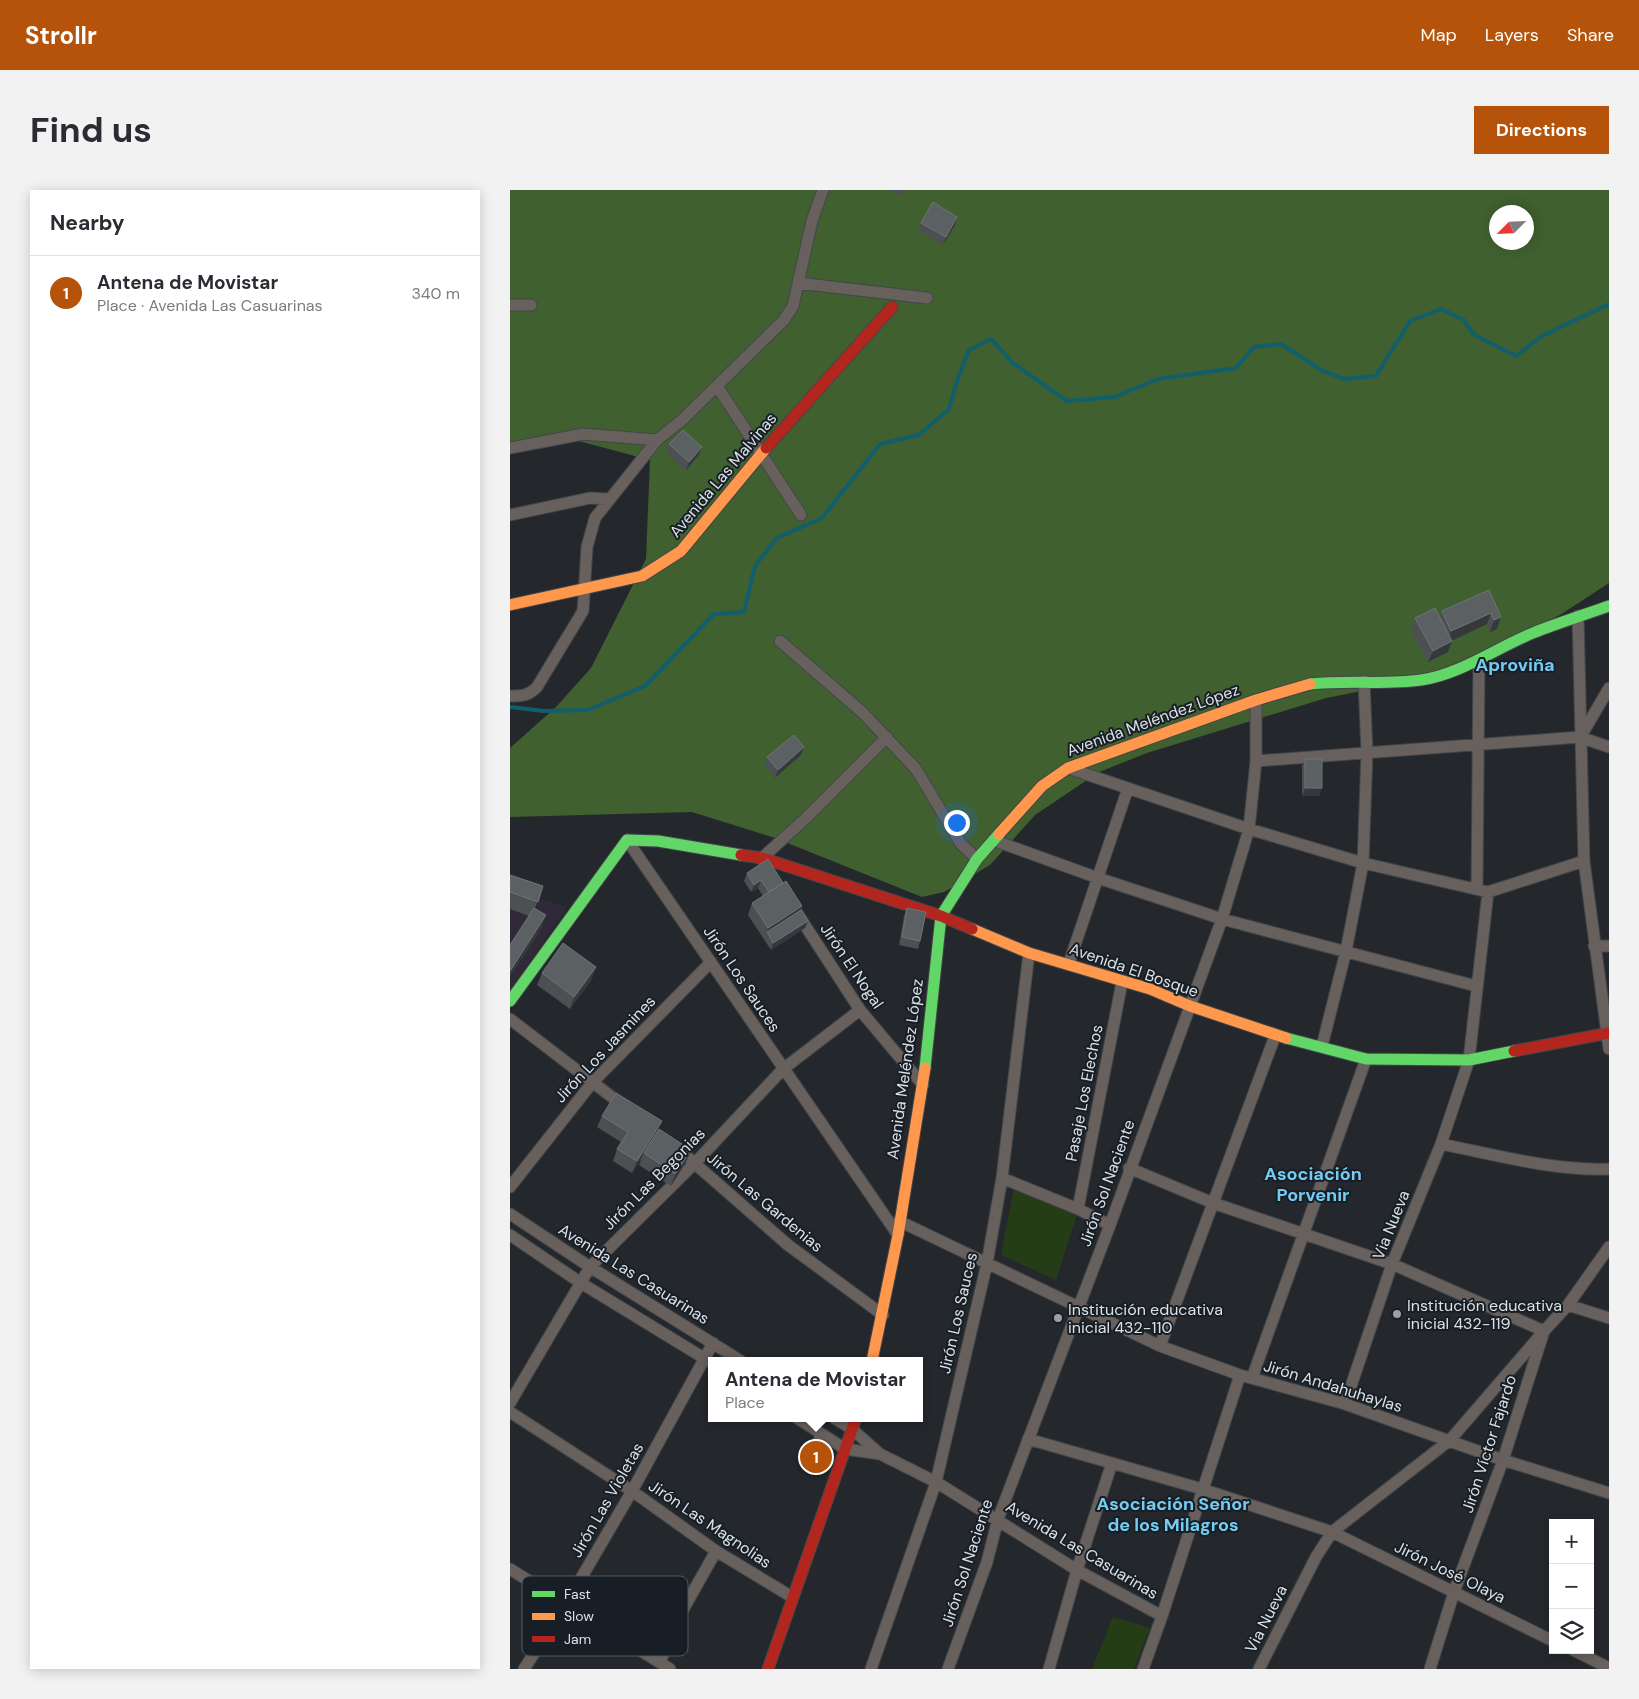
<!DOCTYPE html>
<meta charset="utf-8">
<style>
:root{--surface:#fff;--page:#f2f2f3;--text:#2b2b33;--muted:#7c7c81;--line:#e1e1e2;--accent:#b45309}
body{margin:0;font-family:"DM Sans",sans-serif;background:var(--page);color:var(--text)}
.controls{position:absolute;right:15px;bottom:15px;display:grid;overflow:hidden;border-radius:0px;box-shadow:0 2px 12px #0003}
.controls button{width:45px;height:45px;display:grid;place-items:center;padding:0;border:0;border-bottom:1px solid var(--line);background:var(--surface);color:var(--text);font:25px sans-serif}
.compass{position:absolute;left:979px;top:15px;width:45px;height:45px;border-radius:50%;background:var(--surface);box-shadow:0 2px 12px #0003;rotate:246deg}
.you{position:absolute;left:446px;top:632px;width:18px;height:18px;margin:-12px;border:4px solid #fff;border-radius:50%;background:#1a73e8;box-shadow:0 0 0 8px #1a73e833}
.badge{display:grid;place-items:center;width:32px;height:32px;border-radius:50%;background:var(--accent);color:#fff;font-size:16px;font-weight:700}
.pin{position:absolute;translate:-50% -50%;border:2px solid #fff;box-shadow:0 1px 5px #0006}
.popup{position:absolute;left:198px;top:1167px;width:215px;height:65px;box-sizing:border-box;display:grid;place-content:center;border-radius:0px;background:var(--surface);filter:drop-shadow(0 1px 4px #0005);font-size:16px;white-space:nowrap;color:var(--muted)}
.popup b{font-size:19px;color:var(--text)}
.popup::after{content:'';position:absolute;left:50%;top:100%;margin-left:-10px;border:10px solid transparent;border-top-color:var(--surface)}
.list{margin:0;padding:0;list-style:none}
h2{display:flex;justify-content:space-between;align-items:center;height:65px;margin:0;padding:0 20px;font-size:21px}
h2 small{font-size:16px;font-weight:400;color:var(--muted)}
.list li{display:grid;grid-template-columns:32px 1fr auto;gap:15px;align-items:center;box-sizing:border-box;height:75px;padding:0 20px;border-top:1px solid var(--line)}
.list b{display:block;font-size:19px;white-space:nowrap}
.list p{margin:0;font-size:16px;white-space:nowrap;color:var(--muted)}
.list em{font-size:16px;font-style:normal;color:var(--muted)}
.icon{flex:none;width:28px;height:28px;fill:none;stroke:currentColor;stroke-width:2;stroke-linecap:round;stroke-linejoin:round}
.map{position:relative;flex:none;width:1099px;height:1479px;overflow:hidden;border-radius:0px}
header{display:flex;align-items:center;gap:30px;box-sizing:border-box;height:70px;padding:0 25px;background:var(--accent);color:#fff}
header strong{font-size:24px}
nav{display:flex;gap:28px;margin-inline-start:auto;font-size:18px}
.intro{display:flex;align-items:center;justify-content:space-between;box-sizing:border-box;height:120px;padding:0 30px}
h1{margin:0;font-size:35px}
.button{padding:12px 22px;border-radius:0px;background:var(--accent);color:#fff;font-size:18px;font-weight:700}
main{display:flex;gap:30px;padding:0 30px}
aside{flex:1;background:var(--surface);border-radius:0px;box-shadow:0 2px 12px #0003}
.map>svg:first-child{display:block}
</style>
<header>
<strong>Strollr</strong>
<nav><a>Map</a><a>Layers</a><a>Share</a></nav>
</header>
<div class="intro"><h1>Find us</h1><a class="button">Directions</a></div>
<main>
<aside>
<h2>Nearby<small></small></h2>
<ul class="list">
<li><span class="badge">1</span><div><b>Antena de Movistar</b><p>Place · Avenida Las Casuarinas</p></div><em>340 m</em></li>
</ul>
</aside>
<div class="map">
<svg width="1099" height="1479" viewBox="0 0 1099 1479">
<rect width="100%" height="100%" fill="#24282c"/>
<path fill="#302a38" d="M0 699 57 717 0 801Z"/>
<path fill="#253d17" d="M504 998 567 1024 546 1090 491 1065Z
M603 1427 640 1438 624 1479H582Z"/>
<path fill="#40602f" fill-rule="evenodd" d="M0 0H1099V393L1050 425 970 464 897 492 816 508 637 563 589 582 525 625 480 675 434 702 412 707 265 648 182 622 0 627V558L46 517 81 478 136 369 140 270 65 250 0 257ZM986 22H1016V52H986Z"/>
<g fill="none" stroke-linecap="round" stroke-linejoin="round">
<path stroke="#115e6d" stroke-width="4" d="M0 517 34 521 78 520 135 496 204 424 234 422 245 376 267 348 312 328 370 254 409 245 439 219 448 188 459 160 481 149 503 173 557 211 605 207 648 189 726 178 744 157 771 154 811 180 834 189 866 186 900 131 931 119 954 130 963 144 1006 166 1032 146 1099 114"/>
<defs>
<path id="street" d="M288 93 417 108
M0 115H21
M207 196 291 325
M0 258 73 244 147 250
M0 325 80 308 98 309
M1068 426 1074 671 1099 859
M270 451 352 522 406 579 451 654 467 669
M0 506C12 506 18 506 27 497L73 421 77 357 85 328 147 250 172 230 274 130 283 116 302 31 313 0
M1071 546 1099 498
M746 571 1070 547 1099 557
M558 578 739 639 853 673 978 702 1074 671
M117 650 388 1045
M483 650 588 688 712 729 966 796
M254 672 252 668 295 629 377 547
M967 699 969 470
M287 723 350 820 413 895
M1084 756H1099
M559 773 618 598
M0 829 115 917
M812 856 836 761 853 673 857 562 854 491
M931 954C986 965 1043 981 1099 979
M167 958 278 1055 373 1125
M619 978 703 1013 882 1074 1034 1141 940 1250 822 1342 806 1367 749 1479
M492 988 568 1019 600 1035
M0 997 82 893 201 772
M568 1019 612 792
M0 1024 80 1077 231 1171
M389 1031 650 1156 730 1185 835 1214 993 1270 1099 1303
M0 1045 71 1093 202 1173
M1058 1115 1099 1128
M650 1156 765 846
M742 1188 856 869
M0 1213 80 1077 185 973 273 879 350 820
M835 1214 882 1074 931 954 959 870 978 702
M0 1222 122 1301 206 1361 282 1407
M287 1228 335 1259 370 1264
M324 1228 342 1239 370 1264 426 1292 567 1380 652 1426
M518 1249 692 1299 822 1342 1043 1451
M0 1379 160 1479
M1063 1460 1099 1478
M150 1472 170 1425 206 1361
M14 1479 56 1414 122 1301 203 1153
M361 1479 426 1292 477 1073 492 988 519 763
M438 1479 477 1372 488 1329 600 1035 712 729 739 639 746 571V510
M539 1479 567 1380 602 1273
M633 1479 652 1426 730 1185
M920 1479 944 1402 993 1270 1034 1141 1058 1115 1099 1057"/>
<path id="fast" d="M800 494C837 490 876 495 911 490 951 484 986 458 1023 443 1048 433 1074 425 1099 416
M0 811 117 650 148 651 231 665
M776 848 856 869 959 870 1004 861
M415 878 431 726 467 669 489 644"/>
<path id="slow" d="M0 415 132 386 171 361 256 258
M489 644 532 596 558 578 746 510 800 494
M462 739 519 763 640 799 680 816 776 848
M362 1171 388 1045 415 878"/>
<path id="jam" d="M256 258 382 117
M231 665 252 668 431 726 462 739
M1004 861 1099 843
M258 1479 346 1228"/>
</defs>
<use href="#street" stroke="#424649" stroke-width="13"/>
<use href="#fast" stroke="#424649" stroke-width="13"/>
<use href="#slow" stroke="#424649" stroke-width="13"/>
<use href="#jam" stroke="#424649" stroke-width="13"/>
<use href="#street" stroke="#68605d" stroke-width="11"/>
<use href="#fast" stroke="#63d668" stroke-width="11"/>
<use href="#slow" stroke="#ff974d" stroke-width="11"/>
<use href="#jam" stroke="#b3261e" stroke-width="11"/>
</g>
<path fill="#4c5053" d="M379 0H395L392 6Z
M447 27 445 35 433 55 408 40 411 33Z
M159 254 189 265 176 280 156 262Z
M979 400 991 427 987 439 980 442 977 434 942 450 938 462 918 472 901 440 905 428 930 427 932 421Z
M291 565 265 588 255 575 257 567Z
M795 569 809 606H792V576Z
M237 683 273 693 292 716 291 720 298 731 295 738 261 760 238 725 242 713 253 706 248 698 241 702 234 691Z
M0 685 33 696 25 718 32 737 0 786V755L19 726 0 719Z
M397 718 410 751 408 759 389 755 394 726Z
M32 783 82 789 60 819 27 795Z
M92 926 148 942 176 972 161 996 129 975 132 967 122 983 103 971 107 959 111 952 87 937Z
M319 1255 310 1279 295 1270 298 1262Z"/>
<path fill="#35393d" d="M447 27 445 35 433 55 436 47Z
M192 257 189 265 176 280 179 272Z
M981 423 977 434 937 453 941 441Z
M991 427 987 439 980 442 984 430Z
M942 451 938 462 918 472 923 461Z
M294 557 291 565 265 588 268 580Z
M795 598H812L809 606H792Z
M251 690 248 698 241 702 244 695Z
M292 716 288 727 257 742 258 738Z
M36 725 32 737 0 786V781Z
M298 731 295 738 261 760 263 753Z
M86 777 82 789 60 819 64 807Z
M152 931 147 943 134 963 132 967 122 983 127 971Z
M181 960 176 972 161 996 165 984Z"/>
<path fill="#5b6063" stroke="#6f7477" d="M423 12 447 27 436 47 411 33Z
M173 240 192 257 179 272 159 254Z
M979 400 991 427 984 430 981 423 941 441 932 421Z
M925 418 942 451 923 461 905 428Z
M284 545 294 557 268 580 257 567Z
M795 569H812V598H795Z
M258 669 273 693 259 702 251 690 244 695 237 683Z
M0 685 33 696 28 712 0 702Z
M276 691 292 716 258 738 242 713Z
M24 718 36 725 0 781V755Z
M397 718 416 722 410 751 392 747Z
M291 720 298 731 263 753 257 742Z
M53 753 86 777 64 807 32 783Z
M106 903 152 931 127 971 107 959 118 942 92 926Z
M149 939 181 960 165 984 134 963Z
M305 1246 319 1255 313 1271 298 1262Z"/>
<g fill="#9ba0a4" stroke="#171e25" stroke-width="2">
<circle cx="887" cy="1124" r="5"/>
<circle cx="548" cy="1128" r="5"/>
</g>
<g text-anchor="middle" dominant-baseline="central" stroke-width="4" stroke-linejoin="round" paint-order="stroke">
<g font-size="16" fill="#dbe1e5" stroke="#171e25">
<text transform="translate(213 285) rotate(-50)">Avenida Las Malvinas</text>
<text transform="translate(643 530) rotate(-20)">Avenida Meléndez López</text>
<text transform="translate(342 776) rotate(56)">Jirón El Nogal</text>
<text transform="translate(624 780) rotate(19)">Avenida El Bosque</text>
<text transform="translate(232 789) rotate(56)">Jirón Los Sauces</text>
<text transform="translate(95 859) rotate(-47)">Jirón Los Jasmines</text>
<text transform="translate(395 879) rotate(-82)">Avenida Meléndez López</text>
<text transform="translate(574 903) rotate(-79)">Pasaje Los Elechos</text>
<text transform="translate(144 989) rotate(-45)">Jirón Las Begonias</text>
<text transform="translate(597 993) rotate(-70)">Jirón Sol Naciente</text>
<text transform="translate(255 1012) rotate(40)">Jirón Las Gardenias</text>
<text transform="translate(881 1035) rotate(-68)">Via Nueva</text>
<text transform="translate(124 1084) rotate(32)">Avenida Las Casuarinas</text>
<text transform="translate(448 1123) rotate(-77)">Jirón Los Sauces</text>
<text transform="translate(823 1196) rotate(17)">Jirón Andahuhaylas</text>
<text transform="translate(979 1254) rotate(-72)">Jirón Víctor Fajardo</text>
<text transform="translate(97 1310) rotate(-60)">Jirón Las Violetas</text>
<text transform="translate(200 1334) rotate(34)">Jirón Las Magnolias</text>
<text transform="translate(572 1360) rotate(31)">Avenida Las Casuarinas</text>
<text transform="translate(457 1373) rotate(-72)">Jirón Sol Naciente</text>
<text transform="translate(940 1382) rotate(26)">Jirón José Olaya</text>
<text transform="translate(756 1429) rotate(-63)">Via Nueva</text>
</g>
<g font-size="16" fill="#dbe1e5" stroke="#171e25" text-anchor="start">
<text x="897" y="1115">Institución educativa<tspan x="897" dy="18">inicial 432-119</tspan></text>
<text x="558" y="1119">Institución educativa<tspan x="558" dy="18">inicial 432-110</tspan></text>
</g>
<g font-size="18" font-weight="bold" fill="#75cbf2" stroke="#171e25">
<text x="1005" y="475">Aproviña</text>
<text x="803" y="984">Asociación<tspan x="803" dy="21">Porvenir</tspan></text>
<text x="663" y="1314">Asociación Señor<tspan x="663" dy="21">de los Milagros</tspan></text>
</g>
</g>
<rect x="12" y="1386" width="166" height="80" rx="8" fill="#171e25" stroke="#52585f" stroke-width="1"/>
<rect x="22" y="1401" width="23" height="6" fill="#63d668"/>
<rect x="22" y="1423" width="23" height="7" fill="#ff974d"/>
<rect x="22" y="1446" width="23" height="6" fill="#b3261e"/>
<g font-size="14" fill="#dbe1e5">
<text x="54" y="1409">Fast</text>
<text x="54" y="1431">Slow</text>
<text x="54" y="1454">Jam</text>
</g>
</svg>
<div class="controls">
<button>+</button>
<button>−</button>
<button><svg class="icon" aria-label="layers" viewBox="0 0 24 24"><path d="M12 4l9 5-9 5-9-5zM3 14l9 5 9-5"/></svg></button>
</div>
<svg class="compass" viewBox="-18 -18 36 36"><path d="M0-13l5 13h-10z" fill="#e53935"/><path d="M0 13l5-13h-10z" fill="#7c7c81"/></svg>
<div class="you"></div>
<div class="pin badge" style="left:306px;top:1267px">1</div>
<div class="popup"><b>Antena de Movistar</b>Place</div>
</div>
</main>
